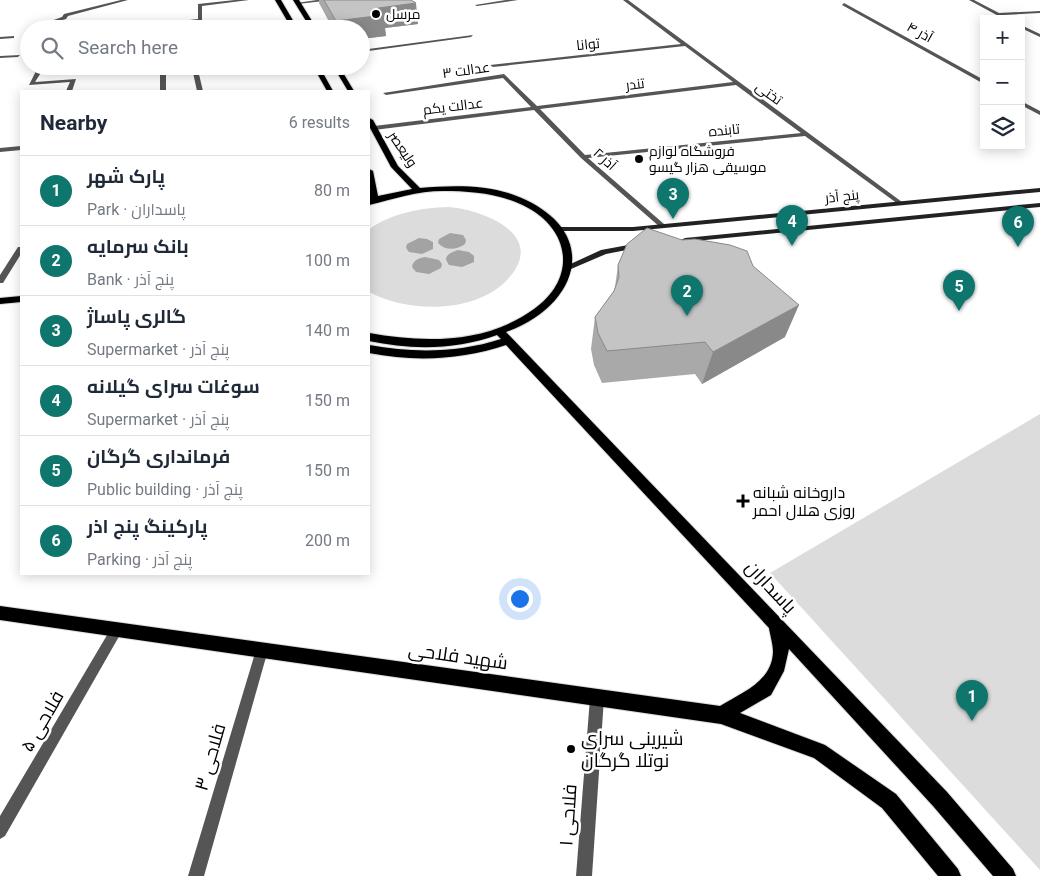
<!DOCTYPE html>
<meta charset="utf-8">
<style>
:root{--surface:#fff;--page:#f2f2f3;--text:#1f2937;--muted:#747a83;--line:#e0e1e3;--accent:#0f766e}
body{margin:0;font-family:Roboto,Cairo,sans-serif;background:var(--page);color:var(--text)}
.controls{position:absolute;right:15px;top:15px;display:grid;overflow:hidden;border-radius:0px;box-shadow:0 2px 12px #0003}
.controls button{width:45px;height:45px;display:grid;place-items:center;padding:0;border:0;border-bottom:1px solid var(--line);background:var(--surface);color:var(--text);font:25px sans-serif}
.you{position:absolute;left:519px;top:598px;width:18px;height:18px;margin:-12px;border:4px solid #fff;border-radius:50%;background:#1a73e8;box-shadow:0 0 0 8px #1a73e833}
.badge{display:grid;place-items:center;width:32px;height:32px;border-radius:50%;background:var(--accent);color:#fff;font-size:16px;font-weight:700}
.pin{position:absolute;translate:-50% -41px;filter:drop-shadow(0 1px 2px #0008)}
.pin::after{content:'';position:absolute;top:26px;width:18px;height:15px;background:inherit;clip-path:polygon(0 0,100% 0,50% 100%)}
.list{margin:0;padding:0;list-style:none}
h2{display:flex;justify-content:space-between;align-items:center;height:65px;margin:0;padding:0 20px;font-size:21px}
h2 small{font-size:16px;font-weight:400;color:var(--muted)}
.list li{display:grid;grid-template-columns:32px 1fr auto;gap:15px;align-items:center;box-sizing:border-box;height:70px;padding:0 20px;border-top:1px solid var(--line)}
.list b{display:block;font-size:19px;white-space:nowrap}
.list p{margin:0;font-size:16px;white-space:nowrap;color:var(--muted)}
.list em{font-size:16px;font-style:normal;color:var(--muted)}
.icon{flex:none;width:28px;height:28px;fill:none;stroke:currentColor;stroke-width:2;stroke-linecap:round;stroke-linejoin:round}
.map{position:relative;flex:none;width:1040px;height:876px;overflow:hidden}
.search{position:absolute;background:var(--surface);box-shadow:0 2px 12px #0003;left:20px;top:20px;width:350px;height:55px;display:flex;align-items:center;gap:12px;box-sizing:border-box;padding:0 18px;border-radius:28px;color:var(--muted);font-size:19px}
.panel{position:absolute;background:var(--surface);box-shadow:0 2px 12px #0003;left:20px;top:90px;width:350px;height:485px;border-radius:0px}
.map>svg:first-child{display:block}
</style>
<div class="map">
<svg width="1040" height="876" viewBox="0 0 1040 876">
<rect width="100%" height="100%" fill="#fff"/>
<path fill="#dcdcdc" d="M449 207C484 210 548 235 508 279 476 314 408 313 369 292V229C393 213 419 208 449 207Z
M1040 414V870L770 573Z"/>
<path fill="#a3a3a3" d="M450 233 463 235 466 240 465 244C457 250 445 251 438 243L439 239Z
M419 238 427 239 433 242V249L422 254 409 252 406 248 407 244Z
M458 250 469 252 474 256V262L462 267 449 265 446 260C446 254 452 252 458 250Z
M425 257 439 260 442 264 441 268 429 274 416 272 412 267C413 260 419 258 425 257Z"/>
<g fill="none" stroke-linecap="round" stroke-linejoin="round">
<defs>
<path id="primary" d="M275 0H281L298 29H292Z
M293 0H299L317 29H311Z
M313 66H319L333 91H327Z
M333 66H339L354 91H348Z
M369 118 373 120 398 166 420 188C455 185 494 184 526 200 603 237 575 308 506 332L947 792 1013 869 1016 876H993L933 806 789 649 784 671 771 695 740 713 825 745 896 794 958 869 961 876H938L882 808 814 758 721 724 0 620V606L720 706C741 693 772 682 773 652 773 644 770 635 769 628L506 345C461 360 415 362 369 353V345C413 353 458 353 501 339L497 335C456 350 411 350 369 341V333C424 343 486 344 534 309 580 276 569 224 518 203 495 193 468 191 443 191 417 191 394 199 369 205V199H370L369 169 373 171 378 196 412 189 391 167 369 126Z
M21 296V302L0 304V298Z"/>
</defs>
<use href="#primary" stroke="#dbdbdb" stroke-width="2"/>
<path fill="#555" fill-rule="evenodd" d="M121 0H128L68 16 66 19 42 26 40 25 62 17 64 14Z
M235 0H249L202 6V21L158 25 156 24 198 19V4Z
M317 0H332L298 4 296 3Z
M506 0H518L477 6 475 5Z
M623 0H628L902 202V204H898L805 136 588 158 664 224 665 226 661 228 581 158 534 110 374 130 371 128 374 126 531 107 503 78 386 95 383 93 504 74 537 106 733 82 685 46 493 67 490 65 681 44ZM736 85 801 133 585 155 540 109Z
M969 0H974L999 13 1040 11V13L1004 15 1010 19H1004Z
M844 3 984 80V84L842 5Z
M1021 25 1040 34V37L1021 28Z
M473 35 471 37 361 52V50Z
M14 36V38L0 39V37Z
M20 55 18 57 0 58V56Z
M128 66H133L136 71 178 66H197L203 91H197L192 68 166 71V91H160V71L135 75Z
M39 69 42 71 35 82 76 79 72 91H66L70 82 29 85 36 71Z
M1021 101 1040 111V115L1021 105Z
M21 146V150L0 152V148Z
M18 247H21V254L3 283H0V275Z
M117 623 121 625 123 629 121 633 5 836 0 839V816L113 625Z
M262 644 267 645 268 650 204 876H188L256 650 257 645Z
M597 691 602 693 604 698 592 876H576L590 698 592 693Z"/>
<path fill="#222" fill-rule="evenodd" d="M1040 188V192L633 231H557L553 229 557 227H633Z
M1040 203V207L685 242 681 240 685 238Z
M639 243H642V247L606 254 571 269H568L564 267 601 250Z"/>
<use href="#primary" fill="#000" fill-rule="evenodd"/>
</g>
<path fill="#a9a9a9" d="M319 0H411L418 24 385 28 386 36 361 39V29H333L319 3Z
M618 265 753 266 785 337 702 384 695 374 602 383 594 365 591 349 595 317 614 291 615 287Z"/>
<path fill="#898989" d="M416 3 418 24 385 28 386 36 361 39V29H338L336 21 378 8Z
M799 305 785 337 702 384 713 352Z"/>
<path fill="#c4c4c4" stroke="#898989" d="M324 0H411L416 3 378 8 383 15 336 21Z
M647 228 682 240 695 239 730 245 747 251 753 266 799 305 713 352 705 342 607 351 598 333 595 317 614 291 619 277 618 265 627 244Z"/>
<g fill="#000" stroke="#fff" stroke-width="2">
<circle cx="376" cy="14" r="5"/>
<circle cx="639" cy="159" r="5"/>
<path d="M740.5 493.5h5v5h5v5h-5v5h-5v-5h-5v-5h5z"/>
<circle cx="571" cy="749" r="5"/>
</g>
<g text-anchor="middle" dominant-baseline="central" stroke-width="5" stroke-linejoin="round" paint-order="stroke">
<g font-size="14" fill="#000" stroke="#fff" text-anchor="start">
<text x="386" y="14">مرسل</text>
<text x="649" y="151">فروشگاه لوازم<tspan x="649" dy="16">موسیقی هزار گیسو</tspan></text>
</g>
<g font-size="14" fill="#000" stroke="#fff">
<text transform="translate(920 32) rotate(29)">آذر ۴</text>
<text transform="translate(588 44) rotate(-6)">توانا</text>
<text transform="translate(466 70) rotate(-8)">عدالت ۳</text>
<text transform="translate(635 84) rotate(-7)">تندر</text>
<text transform="translate(769 93) rotate(36)">تختی</text>
<text transform="translate(453 106) rotate(-7)">عدالت یکم</text>
<text transform="translate(724 130) rotate(-6)">تابنده</text>
<text transform="translate(403 149) rotate(56)">ولیعصر</text>
<text transform="translate(605 159) rotate(42)">۲ آذر</text>
<text transform="translate(842 196) rotate(-6)">پنج آذر</text>
</g>
<g font-size="16" fill="#000" stroke="#fff" text-anchor="start">
<text x="753" y="492">داروخانه شبانه<tspan x="753" dy="18">روزی هلال احمر</tspan></text>
</g>
<g font-size="19" fill="#000" stroke="#fff">
<text transform="translate(771 587) rotate(47)">پاسداران</text>
<text transform="translate(458 656) rotate(8)">شهید فلاحی</text>
<text transform="translate(42 721) rotate(-60)">۵ فلاحی</text>
<text transform="translate(210 757) rotate(-74)">۳ فلاحی</text>
<text transform="translate(568 815) rotate(-86)">۱ فلاحی</text>
</g>
<g font-size="19" fill="#000" stroke="#fff" text-anchor="start">
<text x="581" y="738">شیرینی سرای<tspan x="581" dy="22">نوتلا گرگان</tspan></text>
</g>
</g>
</svg>
<div class="controls">
<button>+</button>
<button>−</button>
<button><svg class="icon" aria-label="layers" viewBox="0 0 24 24"><path d="M12 4l9 5-9 5-9-5zM3 14l9 5 9-5"/></svg></button>
</div>
<div class="you"></div>
<div class="pin badge" style="left:972px;top:721px">1</div>
<div class="pin badge" style="left:687px;top:316px">2</div>
<div class="pin badge" style="left:673px;top:219px">3</div>
<div class="pin badge" style="left:792px;top:246px">4</div>
<div class="pin badge" style="left:959px;top:311px">5</div>
<div class="pin badge" style="left:1018px;top:247px">6</div>
<div class="search"><svg class="icon" aria-label="search" viewBox="0 0 24 24"><circle cx="10" cy="10" r="6"/><path d="M15 15l6 6"/></svg>Search here</div>
<section class="panel">
<h2>Nearby<small>6 results</small></h2>
<ul class="list">
<li><span class="badge">1</span><div><b>پارک شهر</b><p>Park · پاسداران</p></div><em>80 m</em></li>
<li><span class="badge">2</span><div><b>بانک سرمایه</b><p>Bank · پنج آذر</p></div><em>100 m</em></li>
<li><span class="badge">3</span><div><b>گالری پاساژ</b><p>Supermarket · پنج آذر</p></div><em>140 m</em></li>
<li><span class="badge">4</span><div><b>سوغات سرای گیلانه</b><p>Supermarket · پنج آذر</p></div><em>150 m</em></li>
<li><span class="badge">5</span><div><b>فرمانداری گرگان</b><p>Public building · پنج آذر</p></div><em>150 m</em></li>
<li><span class="badge">6</span><div><b>پارکینگ پنج اذر</b><p>Parking · پنج آذر</p></div><em>200 m</em></li>
</ul>
</section>
</div>
